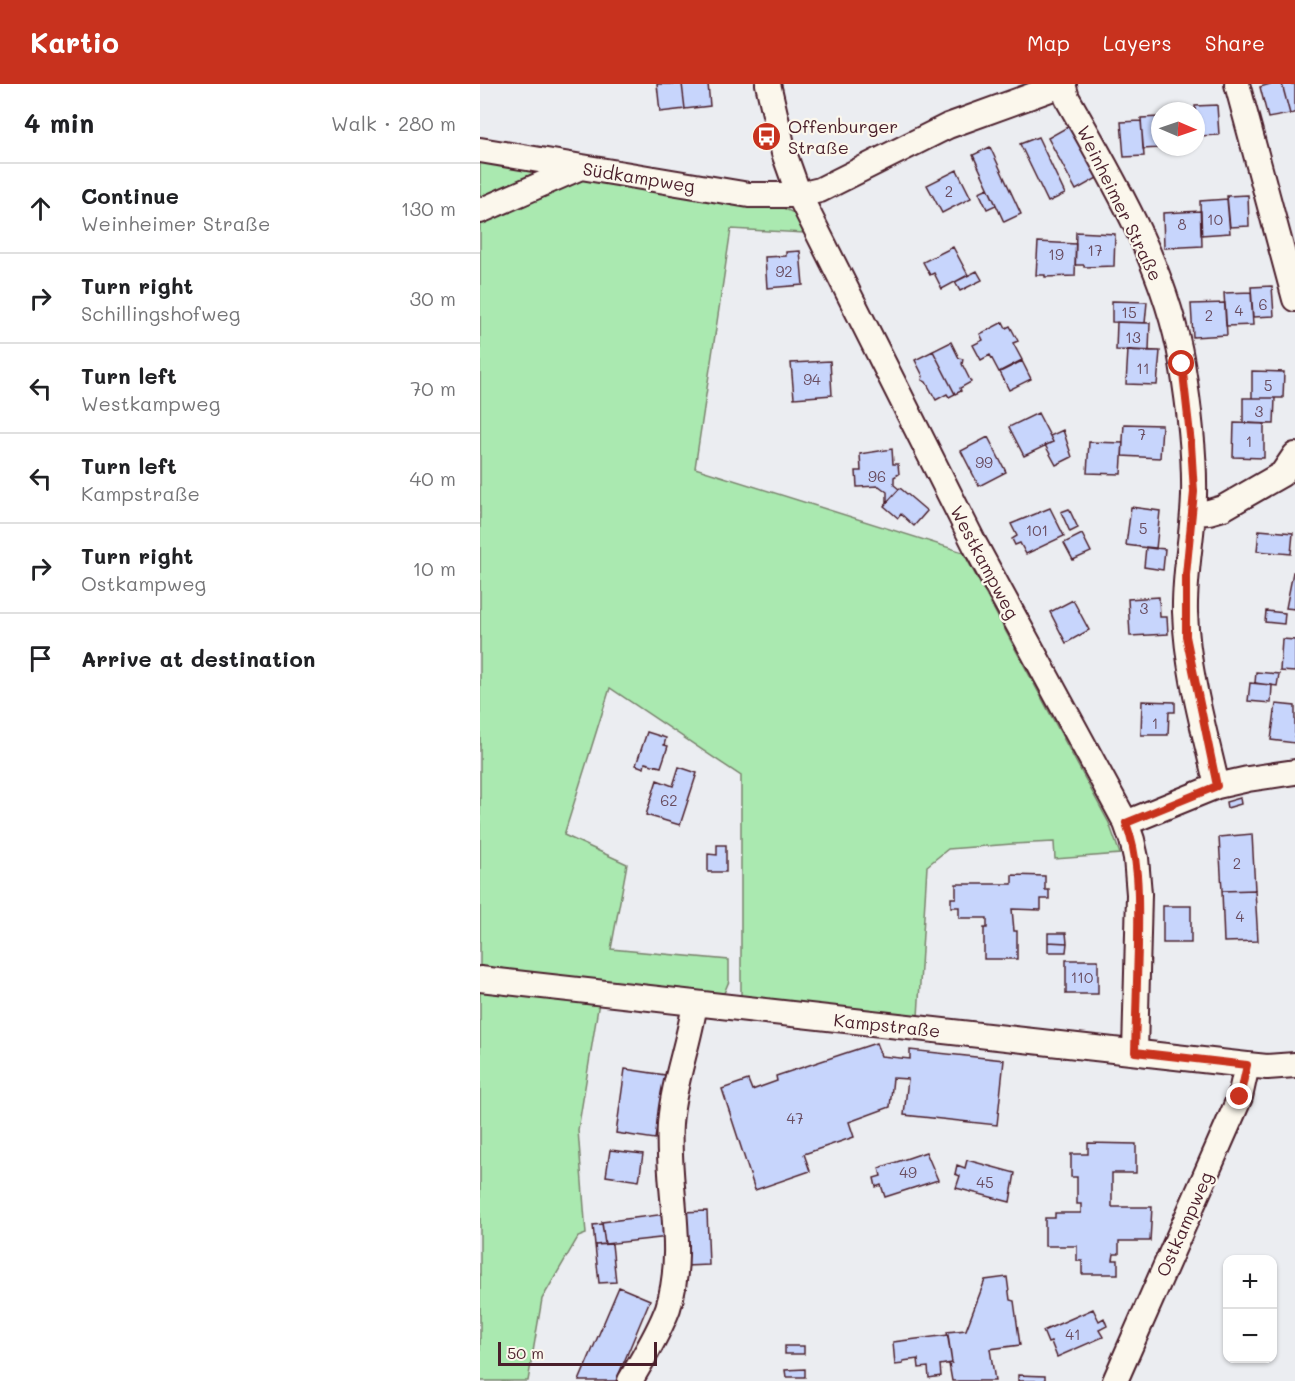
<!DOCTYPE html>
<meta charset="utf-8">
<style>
:root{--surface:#fff;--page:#f6f6f6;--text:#202124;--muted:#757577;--line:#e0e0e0;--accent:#c8321e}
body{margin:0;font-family:Mali,sans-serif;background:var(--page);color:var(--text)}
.controls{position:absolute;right:18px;bottom:18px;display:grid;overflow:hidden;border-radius:12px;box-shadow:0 2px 4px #0004}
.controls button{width:54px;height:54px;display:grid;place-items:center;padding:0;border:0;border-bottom:2px solid var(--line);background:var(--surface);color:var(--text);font:30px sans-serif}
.compass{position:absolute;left:671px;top:18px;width:54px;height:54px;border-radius:50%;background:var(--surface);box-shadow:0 2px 4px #0004;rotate:92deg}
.scale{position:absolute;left:18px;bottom:15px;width:159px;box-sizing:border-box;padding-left:6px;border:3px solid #4a1f2b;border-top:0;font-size:16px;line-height:21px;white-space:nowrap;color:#4a1f2b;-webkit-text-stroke:4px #fbf7ec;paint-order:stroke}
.stop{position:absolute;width:18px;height:18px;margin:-14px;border:4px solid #c8321e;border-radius:50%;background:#fff}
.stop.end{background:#c8321e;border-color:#fff;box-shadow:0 2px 6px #0008}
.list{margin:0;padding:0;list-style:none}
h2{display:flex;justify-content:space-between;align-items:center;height:78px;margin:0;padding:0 24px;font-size:26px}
h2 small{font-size:20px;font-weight:400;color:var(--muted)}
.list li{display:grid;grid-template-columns:39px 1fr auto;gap:18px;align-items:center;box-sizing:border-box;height:90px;padding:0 24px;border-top:2px solid var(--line)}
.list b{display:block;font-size:22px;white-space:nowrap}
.list p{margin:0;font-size:20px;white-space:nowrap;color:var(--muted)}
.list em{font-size:20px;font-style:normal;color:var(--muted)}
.icon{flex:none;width:33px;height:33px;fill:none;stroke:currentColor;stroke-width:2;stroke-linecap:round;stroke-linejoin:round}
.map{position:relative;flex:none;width:815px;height:1297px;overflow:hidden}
header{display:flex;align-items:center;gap:36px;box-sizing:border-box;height:84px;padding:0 30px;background:var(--accent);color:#fff}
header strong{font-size:28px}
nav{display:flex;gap:33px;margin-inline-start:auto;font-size:21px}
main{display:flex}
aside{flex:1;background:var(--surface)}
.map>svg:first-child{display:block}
</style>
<header>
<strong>Kartio</strong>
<nav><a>Map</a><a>Layers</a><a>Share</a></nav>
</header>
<main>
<aside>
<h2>4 min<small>Walk · 280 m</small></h2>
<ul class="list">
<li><svg class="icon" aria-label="ahead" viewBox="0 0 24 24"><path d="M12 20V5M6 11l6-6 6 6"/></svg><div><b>Continue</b><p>Weinheimer Straße</p></div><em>130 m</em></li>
<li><svg class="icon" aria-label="right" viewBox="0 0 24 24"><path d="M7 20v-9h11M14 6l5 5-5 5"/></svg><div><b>Turn right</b><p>Schillingshofweg</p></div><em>30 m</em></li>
<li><svg class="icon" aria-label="left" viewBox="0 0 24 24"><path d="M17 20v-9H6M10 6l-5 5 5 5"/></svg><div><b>Turn left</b><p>Westkampweg</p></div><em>70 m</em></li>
<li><svg class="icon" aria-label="left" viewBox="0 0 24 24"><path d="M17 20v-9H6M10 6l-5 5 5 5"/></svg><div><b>Turn left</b><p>Kampstraße</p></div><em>40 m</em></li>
<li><svg class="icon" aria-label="right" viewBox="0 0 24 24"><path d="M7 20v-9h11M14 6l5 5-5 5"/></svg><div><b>Turn right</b><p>Ostkampweg</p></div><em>10 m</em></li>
<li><svg class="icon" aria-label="arrive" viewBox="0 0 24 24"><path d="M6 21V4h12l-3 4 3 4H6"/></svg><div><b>Arrive at destination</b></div></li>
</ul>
</aside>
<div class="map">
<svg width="815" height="1297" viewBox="0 0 815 1297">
<rect width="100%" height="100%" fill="#ebedf1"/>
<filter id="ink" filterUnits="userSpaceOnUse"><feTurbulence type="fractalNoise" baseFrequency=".0167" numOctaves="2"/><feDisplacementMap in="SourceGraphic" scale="12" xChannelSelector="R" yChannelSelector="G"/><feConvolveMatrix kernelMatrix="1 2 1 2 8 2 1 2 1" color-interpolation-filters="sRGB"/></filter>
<g filter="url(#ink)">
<path fill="#aae9b0" stroke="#7a846e" stroke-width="1.5" d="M0 71 62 89 0 121Z
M107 94 301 123 314 129 324 149 251 145 215 384 483 468 629 739 640 770 575 775 574 758 532 760 468 765 447 782 438 933 261 914V692L130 604 84 751 147 780 131 865 249 876V897L244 909 234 911 0 885V134L95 96Z
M0 905 119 918 98 1046 106 1150 98 1153 62 1215 48 1297H0Z"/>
<path fill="#c7d5fc" stroke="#4a1f2b" stroke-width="1.5" d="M177 0H202L205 25 180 28Z
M202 0H228L230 22 205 25Z
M790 0H802L810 30 788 34 780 3Z
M802 0H815V29L810 30Z
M737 21 739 51 717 52 715 22Z
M680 33V63H697L663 65 661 34Z
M661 37 664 72 644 73 641 38Z
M591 41 619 93 596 106 568 54Z
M558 53 585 110 568 118 540 60Z
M510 63 541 130 524 138 493 71Z
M477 86 491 114 462 129 447 101Z
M508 104 516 121 507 125 499 108Z
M768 111 769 142 750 143 747 112Z
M747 115 750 149 721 151 720 117Z
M721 127 722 162 684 164 683 129Z
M596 148 635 150 634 182 604 183V181H595Z
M558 158 596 160 595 192 565 193V191H556Z
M473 163 488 191 462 205 454 189 450 191 443 178Z
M320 167 323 201 287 204 285 173 306 172V168Z
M497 187 502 196 480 207 475 198Z
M792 202 794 232 773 233 771 203Z
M771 208 773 241 746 242 744 209Z
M632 217 667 218 665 239 632 238Z
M745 219 747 251 713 253 711 220Z
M523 238 526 244 530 242 538 257 533 259 542 276 519 288 510 271 501 276 493 261 503 256 500 250Z
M637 238 670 239 669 267 636 266Z
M471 258 479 274 483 275 482 280 491 298 480 304 481 307 475 310 453 267Z
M648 266 680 267 677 301 646 300Z
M453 267 475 310 469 313 467 310 456 316 446 298 442 296 443 292 435 276Z
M350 277 352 311 314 314 311 279Z
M542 277 551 295 529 306 520 288Z
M772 287 804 288 803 314H772Z
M763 314H795L794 340 763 339Z
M558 329 573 358 544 372 529 343Z
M754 339 784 340V374L753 373Z
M644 340 682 341 680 374 642 372Z
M583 346 592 373 576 381 565 361 573 358 570 352Z
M508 353 526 388 499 402 481 367Z
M609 358 643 359 641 390 607 389Z
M412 365 413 380H418L419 390 414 393V401L419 405 407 418V408L399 402 377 403 376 387H381L380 370Z
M420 404 447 427 434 442 421 430 418 434 404 422Z
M651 423 680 427 676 465 646 461Z
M570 424 584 452 546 470 540 459 535 461 532 455 537 452 531 440Z
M589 425 598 444 590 448 581 428Z
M779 446 813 449 811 470 777 467Z
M602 450 611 468 593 476 584 459Z
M666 463 685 465 683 486 664 483Z
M813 488 815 489V525L806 524Z
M679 513 680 533H687L688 550 650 552 648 515Z
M593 516 609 546 586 559 570 528Z
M786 527 805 529 804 540 785 538Z
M802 555 815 556V588L800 587Z
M776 588 799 590 797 602 775 599Z
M770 599 792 601 791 619 768 617Z
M662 617 695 618V628H689L688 651H661Z
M796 620 815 622V659L791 656Z
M167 648 186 654 184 661 188 662 181 683 165 679 164 684 156 681Z
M199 683 217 689 200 741 166 731 177 696 193 702Z
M760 714 761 720 747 724 746 718Z
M772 750 775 806 742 807 739 753Z
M237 761H246V788H228V770L237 771Z
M532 791 565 792V806H569V815H561V826L532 825 534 847H537V875H504V844H507V834H479V823H471V814H476V800H532Z
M775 806 778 857 744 858 742 807Z
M683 822H711V859H683Z
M568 849H586L587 859 568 858Z
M568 858 587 859 586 868H568Z
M586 876H618V910H586Z
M396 959 401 972 430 975V966L524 976 517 1041 424 1031 428 995 413 994 410 1023 369 1038 374 1053 324 1070 330 1087 275 1106 242 1005 268 996 272 1006 297 997 296 992Z
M145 985 185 991 175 1055 136 1049Z
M608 1059 656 1060V1089H632V1123H672L670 1157H639V1170H634L633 1176H638V1190H602V1177H597V1162H565V1134H575V1129H601V1120H597V1093H591V1070H608Z
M130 1066 163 1070 159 1097 126 1092Z
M446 1068 458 1096 405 1113 401 1101 396 1103 394 1094 401 1092 399 1084Z
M487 1076 535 1089 530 1118 476 1104 480 1092 475 1090 477 1081 485 1084Z
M227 1127 229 1181 205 1182 202 1128Z
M186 1130 189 1153 125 1160 122 1138Z
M122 1140 125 1160 115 1161 113 1141Z
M132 1160 136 1198 119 1199 115 1161Z
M527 1193 530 1216 534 1217 540 1261 510 1265 515 1297H472L469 1280 472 1279 467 1248 486 1246 505 1196Z
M139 1203 170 1216 136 1297H99Z
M613 1225 619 1237 624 1234 627 1242 619 1246 623 1253 577 1273 571 1258 568 1259 563 1247Z
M468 1251 472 1279 460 1281 461 1292 449 1294 448 1283 439 1284 438 1275 423 1277V1280L415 1281 413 1258Z
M305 1262H324V1270H305Z
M325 1285V1293H306L305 1286Z
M538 1291 565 1292V1297H538Z"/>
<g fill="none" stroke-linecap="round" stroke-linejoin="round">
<defs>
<path id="minor" d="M288 0 304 69 319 111 495 461 646 739 652 756 656 774 659 810 655 968
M583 0 587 14C634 97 686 184 702 279 709 322 715 368 714 411 713 450 704 489 705 528 707 587 724 645 737 702
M757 0 815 215
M0 66 269 111H319L340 106 468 42 584 0
M0 127 101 83
M713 429 729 428 743 424 802 390 815 371
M646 739 737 702 768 695 815 688
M0 895 767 981 787 983 815 981
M150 1297C163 1274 179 1249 188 1224 207 1164 186 1101 190 1040 193 999 209 960 215 919
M635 1297 760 1013 767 981"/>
</defs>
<use href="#minor" stroke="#4a1f2b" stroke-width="28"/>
<use href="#minor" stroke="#fbf7ec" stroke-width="24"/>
</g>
</g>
<g fill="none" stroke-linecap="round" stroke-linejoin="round" filter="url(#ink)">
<path stroke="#c8321e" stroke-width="8" d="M702 280 711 360 714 408 706 491V552L737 702 646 739C661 779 658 821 658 862 657 898 656 933 655 968L767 981 760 1013"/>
</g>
<defs>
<symbol id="bus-disc" viewBox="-11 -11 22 22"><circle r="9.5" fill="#c8321e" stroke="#fbf7ec"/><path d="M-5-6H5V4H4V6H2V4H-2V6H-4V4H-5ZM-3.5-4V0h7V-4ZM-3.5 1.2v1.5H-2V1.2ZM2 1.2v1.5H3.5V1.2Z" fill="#fff"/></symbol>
</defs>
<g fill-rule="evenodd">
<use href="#bus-disc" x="270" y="36" width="33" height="33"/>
</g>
<g text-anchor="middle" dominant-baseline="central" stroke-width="4.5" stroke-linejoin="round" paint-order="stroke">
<g font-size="15" fill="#694c5f">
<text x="469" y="107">2</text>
<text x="735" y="135">10</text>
<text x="702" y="140">8</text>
<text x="615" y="166">17</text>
<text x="576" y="170">19</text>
<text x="304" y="187">92</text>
<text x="783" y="220">6</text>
<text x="759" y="226">4</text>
<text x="649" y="228">15</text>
<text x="729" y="231">2</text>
<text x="653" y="253">13</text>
<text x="663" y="284">11</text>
<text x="332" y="295">94</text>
<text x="788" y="301">5</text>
<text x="779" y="327">3</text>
<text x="662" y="350">7</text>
<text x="769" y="357">1</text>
<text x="504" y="378">99</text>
<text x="397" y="392">96</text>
<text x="663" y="444">5</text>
<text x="557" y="446">101</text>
<text x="664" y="524">3</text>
<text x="675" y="639">1</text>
<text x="189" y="716">62</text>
<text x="757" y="779">2</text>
<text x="760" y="832">4</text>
<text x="602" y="893">110</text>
<text x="315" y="1034">47</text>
<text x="428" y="1088">49</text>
<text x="505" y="1098">45</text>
<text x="593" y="1250">41</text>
</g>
<g font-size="18" fill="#4a1f2b" stroke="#fbf7ec" text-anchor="start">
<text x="308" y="42">Offenburger<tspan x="308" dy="21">Straße</tspan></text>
</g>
<g font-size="18" fill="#4a1f2b" stroke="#fbf7ec">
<text transform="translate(159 93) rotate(9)">Südkampweg</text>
<text transform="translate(640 119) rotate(64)">Weinheimer Straße</text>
<text transform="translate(505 478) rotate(62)">Westkampweg</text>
<text transform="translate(407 941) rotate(6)">Kampstraße</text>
<text transform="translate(704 1140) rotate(-66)">Ostkampweg</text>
</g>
</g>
</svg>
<div class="controls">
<button>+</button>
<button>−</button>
</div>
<svg class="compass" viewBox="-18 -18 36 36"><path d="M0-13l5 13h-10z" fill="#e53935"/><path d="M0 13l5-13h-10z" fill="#757577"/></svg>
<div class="scale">50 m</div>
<div class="stop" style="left:702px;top:280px"></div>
<div class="stop end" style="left:760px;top:1013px"></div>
</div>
</main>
